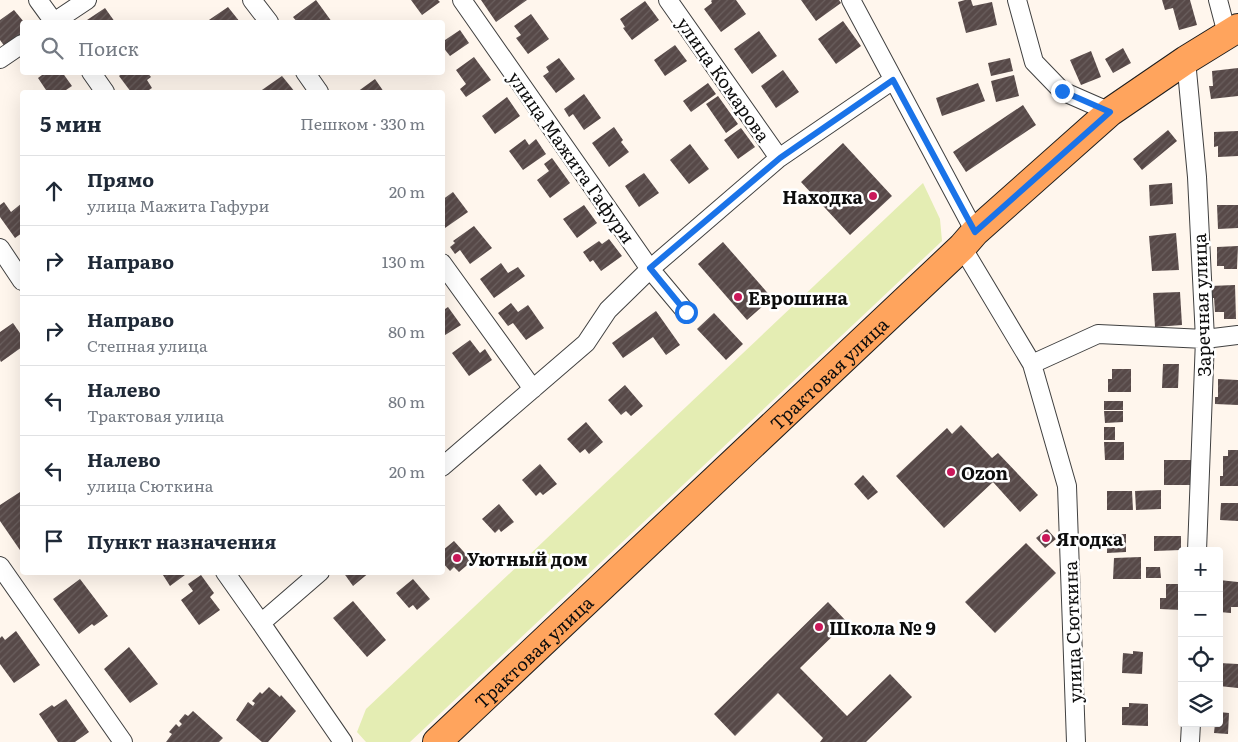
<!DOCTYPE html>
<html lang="ru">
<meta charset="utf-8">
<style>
:root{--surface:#fff;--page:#f2f2f3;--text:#1f2937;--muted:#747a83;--line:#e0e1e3}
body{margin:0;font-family:Literata,serif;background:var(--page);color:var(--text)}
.controls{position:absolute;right:15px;bottom:15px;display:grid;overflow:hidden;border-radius:5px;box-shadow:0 5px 20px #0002}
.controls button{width:45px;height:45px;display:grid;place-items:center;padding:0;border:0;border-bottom:1px solid var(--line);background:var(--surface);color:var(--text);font:25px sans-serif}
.stop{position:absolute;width:15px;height:15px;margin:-11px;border:4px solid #1a73e8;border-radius:50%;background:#fff}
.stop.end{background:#1a73e8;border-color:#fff;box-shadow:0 1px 5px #0008}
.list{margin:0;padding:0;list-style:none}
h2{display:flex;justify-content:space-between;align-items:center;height:65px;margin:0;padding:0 20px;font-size:21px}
h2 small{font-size:16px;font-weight:400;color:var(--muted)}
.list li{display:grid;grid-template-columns:32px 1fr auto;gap:15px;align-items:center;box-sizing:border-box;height:70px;padding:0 20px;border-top:1px solid var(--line)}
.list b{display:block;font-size:19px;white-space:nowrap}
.list p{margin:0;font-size:16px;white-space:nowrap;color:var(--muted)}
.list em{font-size:16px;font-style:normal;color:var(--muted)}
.icon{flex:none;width:28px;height:28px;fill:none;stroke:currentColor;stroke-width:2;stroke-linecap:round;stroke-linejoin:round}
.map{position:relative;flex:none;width:1238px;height:742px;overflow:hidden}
.search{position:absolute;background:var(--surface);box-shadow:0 5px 20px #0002;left:20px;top:20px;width:425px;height:55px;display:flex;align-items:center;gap:12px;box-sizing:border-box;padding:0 18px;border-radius:5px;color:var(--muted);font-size:19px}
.panel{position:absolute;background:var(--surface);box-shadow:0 5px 20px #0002;left:20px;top:90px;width:425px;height:485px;border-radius:5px}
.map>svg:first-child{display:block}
</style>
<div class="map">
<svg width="1238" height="742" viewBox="0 0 1238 742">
<defs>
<pattern id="building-hatch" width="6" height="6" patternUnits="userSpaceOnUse" patternTransform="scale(1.25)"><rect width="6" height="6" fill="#574948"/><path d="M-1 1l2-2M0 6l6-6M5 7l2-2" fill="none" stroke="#6a5f5e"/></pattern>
</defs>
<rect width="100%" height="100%" fill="#fff6ed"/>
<path fill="#e4edb3" d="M923 183 940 219 942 241 410 742H366L357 732 366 709Z"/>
<path fill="url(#building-hatch)" d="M316 0 332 22H297L293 17Z
M411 0H438L440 2 422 15Z
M481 0H527L496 22Z
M712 0H736L746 14 721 32 704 9 712 3 711 1Z
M801 0H839L841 3 816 21Z
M965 0H971L973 6 992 2 997 25 966 33 958 2Z
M1162 0H1190L1197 25 1179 30 1173 8 1165 10Z
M645 1 659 20 632 40 623 28 625 27 620 19Z
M228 7 240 22H206Z
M105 8 115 22H84Z
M14 10 24 22 22 34 5 47 0 40V20Z
M531 14 549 39 528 54 516 38 521 35 514 26Z
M843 21 861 46 836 64 818 39Z
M460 30 469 43 450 56 442 46V42Z
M759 31 777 56 752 74 734 49Z
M675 45 687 61 665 76 654 60Z
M1123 48 1131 63 1113 73 1105 59Z
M1091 51 1101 77 1081 85 1070 60Z
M474 57 491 80 466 97 460 89 466 84 456 70Z
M559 58 575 79 556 93 543 76 549 72 546 67Z
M1010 58 1013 71 991 76 988 63Z
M1238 68V96L1211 99 1209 86H1213L1212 71Z
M783 70 799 92 776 108 761 86Z
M46 72H62L72 86 63 92H43L46 90 38 78Z
M123 72H147L151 77 147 80 152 88 146 92H131L119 76Z
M1014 75 1019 96 996 102 991 81Z
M282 76 295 92H259Z
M375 79 384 92H357Z
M708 83 716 94 691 112 683 101Z
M978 83 985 101 942 116 936 98Z
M584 94 601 118 584 130 573 114 569 117 564 109Z
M718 96 738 124 726 133 706 104Z
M507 97 520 116 495 134 482 116Z
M1023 105 1036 125 966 172 953 152Z
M614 127 623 140 621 142 629 152 609 167 592 143Z
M741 128 755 147 738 159 724 140Z
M1168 130 1177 141 1142 170 1133 159Z
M1238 131V156L1218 157V146L1214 147V132Z
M525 139 529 145 536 139 546 154 523 170 509 151Z
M843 143 892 196 850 235 801 182Z
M690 144 709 169 689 184 670 160Z
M552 158 570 183 550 198 537 180 549 171 544 164Z
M644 173 659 193 639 207 625 186Z
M1172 183 1173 204 1150 206 1149 185Z
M453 192 468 212 445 228 442 225V200Z
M4 202 11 212 22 203V233L15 238 0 217V205Z
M584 205 597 223 577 238 563 219Z
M1217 205H1238V228L1218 229Z
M474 226 492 248 470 264 460 250 455 254 450 247 455 243 453 241Z
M1176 233 1179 270 1152 271 1149 236Z
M609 239 622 256 601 271 593 260 590 262 583 252 599 241 602 244Z
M723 242 772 298 747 320 698 264Z
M1238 246 1237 269H1224V266H1217V247Z
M501 263 508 273 518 267 525 276 494 298 480 279Z
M1235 285 1236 319H1224V312H1215L1214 298H1210V286Z
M1180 292 1182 325 1155 327 1153 293Z
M511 303 518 312 528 305 544 328 526 340 513 323 508 326 498 313Z
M448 307 461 325 442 337V311Z
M656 311 680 345 666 355 653 337 623 358 612 343Z
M714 313 743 344 726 360 697 329Z
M13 323 22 336V347L1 362 0 360V332Z
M470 340 480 353 485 349 492 360 469 376 452 353Z
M1163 364H1179L1178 388H1162Z
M1112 369H1131V392H1108V379H1112Z
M1218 379 1238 380V405L1215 404V397H1218Z
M625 385 643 406 631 416 626 411 621 415 608 400Z
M1104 401H1123V410H1104Z
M1104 411H1123V422L1105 423Z
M586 422 603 442 589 454 585 449 580 453 567 439Z
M961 425 992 458 998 453 1038 495 1020 512 993 482 944 528 896 476 947 428 952 434Z
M1104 427H1115V440H1104Z
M1104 442H1124V460H1105Z
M1228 450H1238V486H1220V476H1223V456H1228Z
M1164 460H1191V485H1164Z
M540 464 557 484 543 495 540 492 536 496 522 480Z
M863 475 878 492 868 500 854 484Z
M1161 490V509L1136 510 1135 491Z
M1107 491H1132L1133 510H1107Z
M20 492 22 496V510L20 512 22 515V553L0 521V505Z
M1221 503H1238V521L1220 520Z
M499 504 514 522 501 532 499 529 495 533 482 519Z
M1047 529 1056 539 1045 548 1036 538Z
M1107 534H1126V552L1107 553Z
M1154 536H1181V550L1154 551Z
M454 541 472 561 459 572 454 567 450 571 442 562V551Z
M1026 543 1056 573 995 633 965 602Z
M1141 557V579H1113L1114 558Z
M1146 567H1160L1161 578H1146Z
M161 572H189L170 586Z
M343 572H370L353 586Z
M201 575 214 593 210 597 220 610 199 625 181 600 193 591 188 584Z
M80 579 108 616 94 626 92 624 79 634 53 599Z
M413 579 430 599 417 610 413 605 409 608 396 593Z
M1219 580 1238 582V607H1231V613L1219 612Z
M1166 584H1182V610L1160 609V598H1166Z
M353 601 386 640 367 657 333 618Z
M828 602 847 622 800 668 847 716 890 674 912 697 866 742H820L823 738 778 693 735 736 714 714Z
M16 631 40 665 14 683 0 664V638L2 636 5 640Z
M129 647 158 684 130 703 104 669Z
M1133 651 1143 652 1142 674 1122 673 1123 653 1133 654Z
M1219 663 1238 664V688L1219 686Z
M269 687 280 697 281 695 296 711 268 742H262L236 720 248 702 253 706 255 703 252 701 260 692 262 694Z
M66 699 89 732 75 742H58L39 714 52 705 54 707Z
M1129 703 1148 704V726L1122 725V707H1129Z
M193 711 223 738 219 742H166L172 734 169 732 176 724 179 727 182 724 179 721 185 714 188 716Z
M1219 712 1229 713 1228 734 1214 733 1215 723H1219Z"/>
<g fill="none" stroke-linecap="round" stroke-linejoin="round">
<defs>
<path id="minor" d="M38 0 54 22
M252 0 269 22
M462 0 650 269 686 312
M668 0 779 158
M851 0 975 232
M1017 0 1034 62 1062 91 1110 112
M1218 0 1227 34
M54 22 87 0
M0 59 22 44
M1186 60 1197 177 1205 339 1197 551
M91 72 105 92
M305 72 319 92
M962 247 1032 364 1067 486 1076 742
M0 248 22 281
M442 263 533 389
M1032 364 1098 334 1205 339 1238 335
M442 467 586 343 608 310 650 269 779 158 893 80
M0 566 123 742
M225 572 261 623
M320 572 261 623 343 742
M1190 742 1191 723"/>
<g id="primary">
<path id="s1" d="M437 742 962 247 975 232 1110 112 1186 60 1238 28"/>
</g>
</defs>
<use href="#minor" stroke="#404040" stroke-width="20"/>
<use href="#primary" stroke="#1e1e1e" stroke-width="30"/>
<use href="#minor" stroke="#fff" stroke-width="18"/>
<use href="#primary" stroke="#ffa45d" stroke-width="28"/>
</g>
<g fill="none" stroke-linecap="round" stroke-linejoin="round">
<path stroke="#1a73e8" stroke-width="6" d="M686 312 650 268 780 158 893 80 975 232 1110 112 1062 91"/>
</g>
<g fill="#ca185a" stroke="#fff" stroke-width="2">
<circle cx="873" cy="196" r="5"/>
<circle cx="738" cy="297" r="5"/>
<circle cx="951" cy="472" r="5"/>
<circle cx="1046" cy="538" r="5"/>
<circle cx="457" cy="558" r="5"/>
<circle cx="819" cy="627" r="5"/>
</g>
<g text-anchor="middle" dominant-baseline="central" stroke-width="5" stroke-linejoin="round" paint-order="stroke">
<g font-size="18" fill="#0d0d0d" stroke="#fff">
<text transform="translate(724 79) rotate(55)">улица Комарова</text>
<text transform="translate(572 157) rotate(55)">улица Мажита Гафури</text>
<text transform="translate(1201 305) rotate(-92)">Заречная улица</text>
<text stroke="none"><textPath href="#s1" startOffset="538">Трактовая улица</textPath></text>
<text transform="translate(1072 632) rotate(-92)">улица Сюткина</text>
<text stroke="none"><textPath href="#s1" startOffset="132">Трактовая улица</textPath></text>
</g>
<g font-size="18" font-weight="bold" fill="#0d0d0d" stroke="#fff" text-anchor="start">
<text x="863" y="196" text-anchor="end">Находка</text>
<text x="748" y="297">Еврошина</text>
<text x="961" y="472">Ozon</text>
<text x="1056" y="538">Ягодка</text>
<text x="467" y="558">Уютный дом</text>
<text x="829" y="627">Школа № 9</text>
</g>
</g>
</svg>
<div class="controls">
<button>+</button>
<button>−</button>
<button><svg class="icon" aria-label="locate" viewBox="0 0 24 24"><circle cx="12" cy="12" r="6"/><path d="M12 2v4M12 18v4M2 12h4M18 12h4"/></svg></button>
<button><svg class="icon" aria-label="layers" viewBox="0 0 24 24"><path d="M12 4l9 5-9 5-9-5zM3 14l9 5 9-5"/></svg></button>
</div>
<div class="stop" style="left:686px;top:312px"></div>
<div class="stop end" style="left:1062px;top:91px"></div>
<div class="search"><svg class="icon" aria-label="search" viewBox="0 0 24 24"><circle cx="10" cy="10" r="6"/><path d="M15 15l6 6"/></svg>Поиск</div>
<section class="panel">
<h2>5 мин<small>Пешком · 330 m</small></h2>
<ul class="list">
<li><svg class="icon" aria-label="ahead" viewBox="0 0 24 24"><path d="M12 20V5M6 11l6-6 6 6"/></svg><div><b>Прямо</b><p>улица Мажита Гафури</p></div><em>20 m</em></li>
<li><svg class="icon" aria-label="right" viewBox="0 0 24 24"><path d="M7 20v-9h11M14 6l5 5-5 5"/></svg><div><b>Направо</b></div><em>130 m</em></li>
<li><svg class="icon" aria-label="right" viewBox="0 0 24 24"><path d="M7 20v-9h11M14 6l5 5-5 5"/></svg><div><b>Направо</b><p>Степная улица</p></div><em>80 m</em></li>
<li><svg class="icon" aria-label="left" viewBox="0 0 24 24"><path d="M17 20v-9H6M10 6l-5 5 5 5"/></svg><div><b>Налево</b><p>Трактовая улица</p></div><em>80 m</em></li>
<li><svg class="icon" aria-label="left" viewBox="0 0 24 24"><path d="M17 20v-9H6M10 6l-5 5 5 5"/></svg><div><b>Налево</b><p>улица Сюткина</p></div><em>20 m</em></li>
<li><svg class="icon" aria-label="arrive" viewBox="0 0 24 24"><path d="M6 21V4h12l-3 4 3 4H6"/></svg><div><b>Пункт назначения</b></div></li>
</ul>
</section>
</div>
